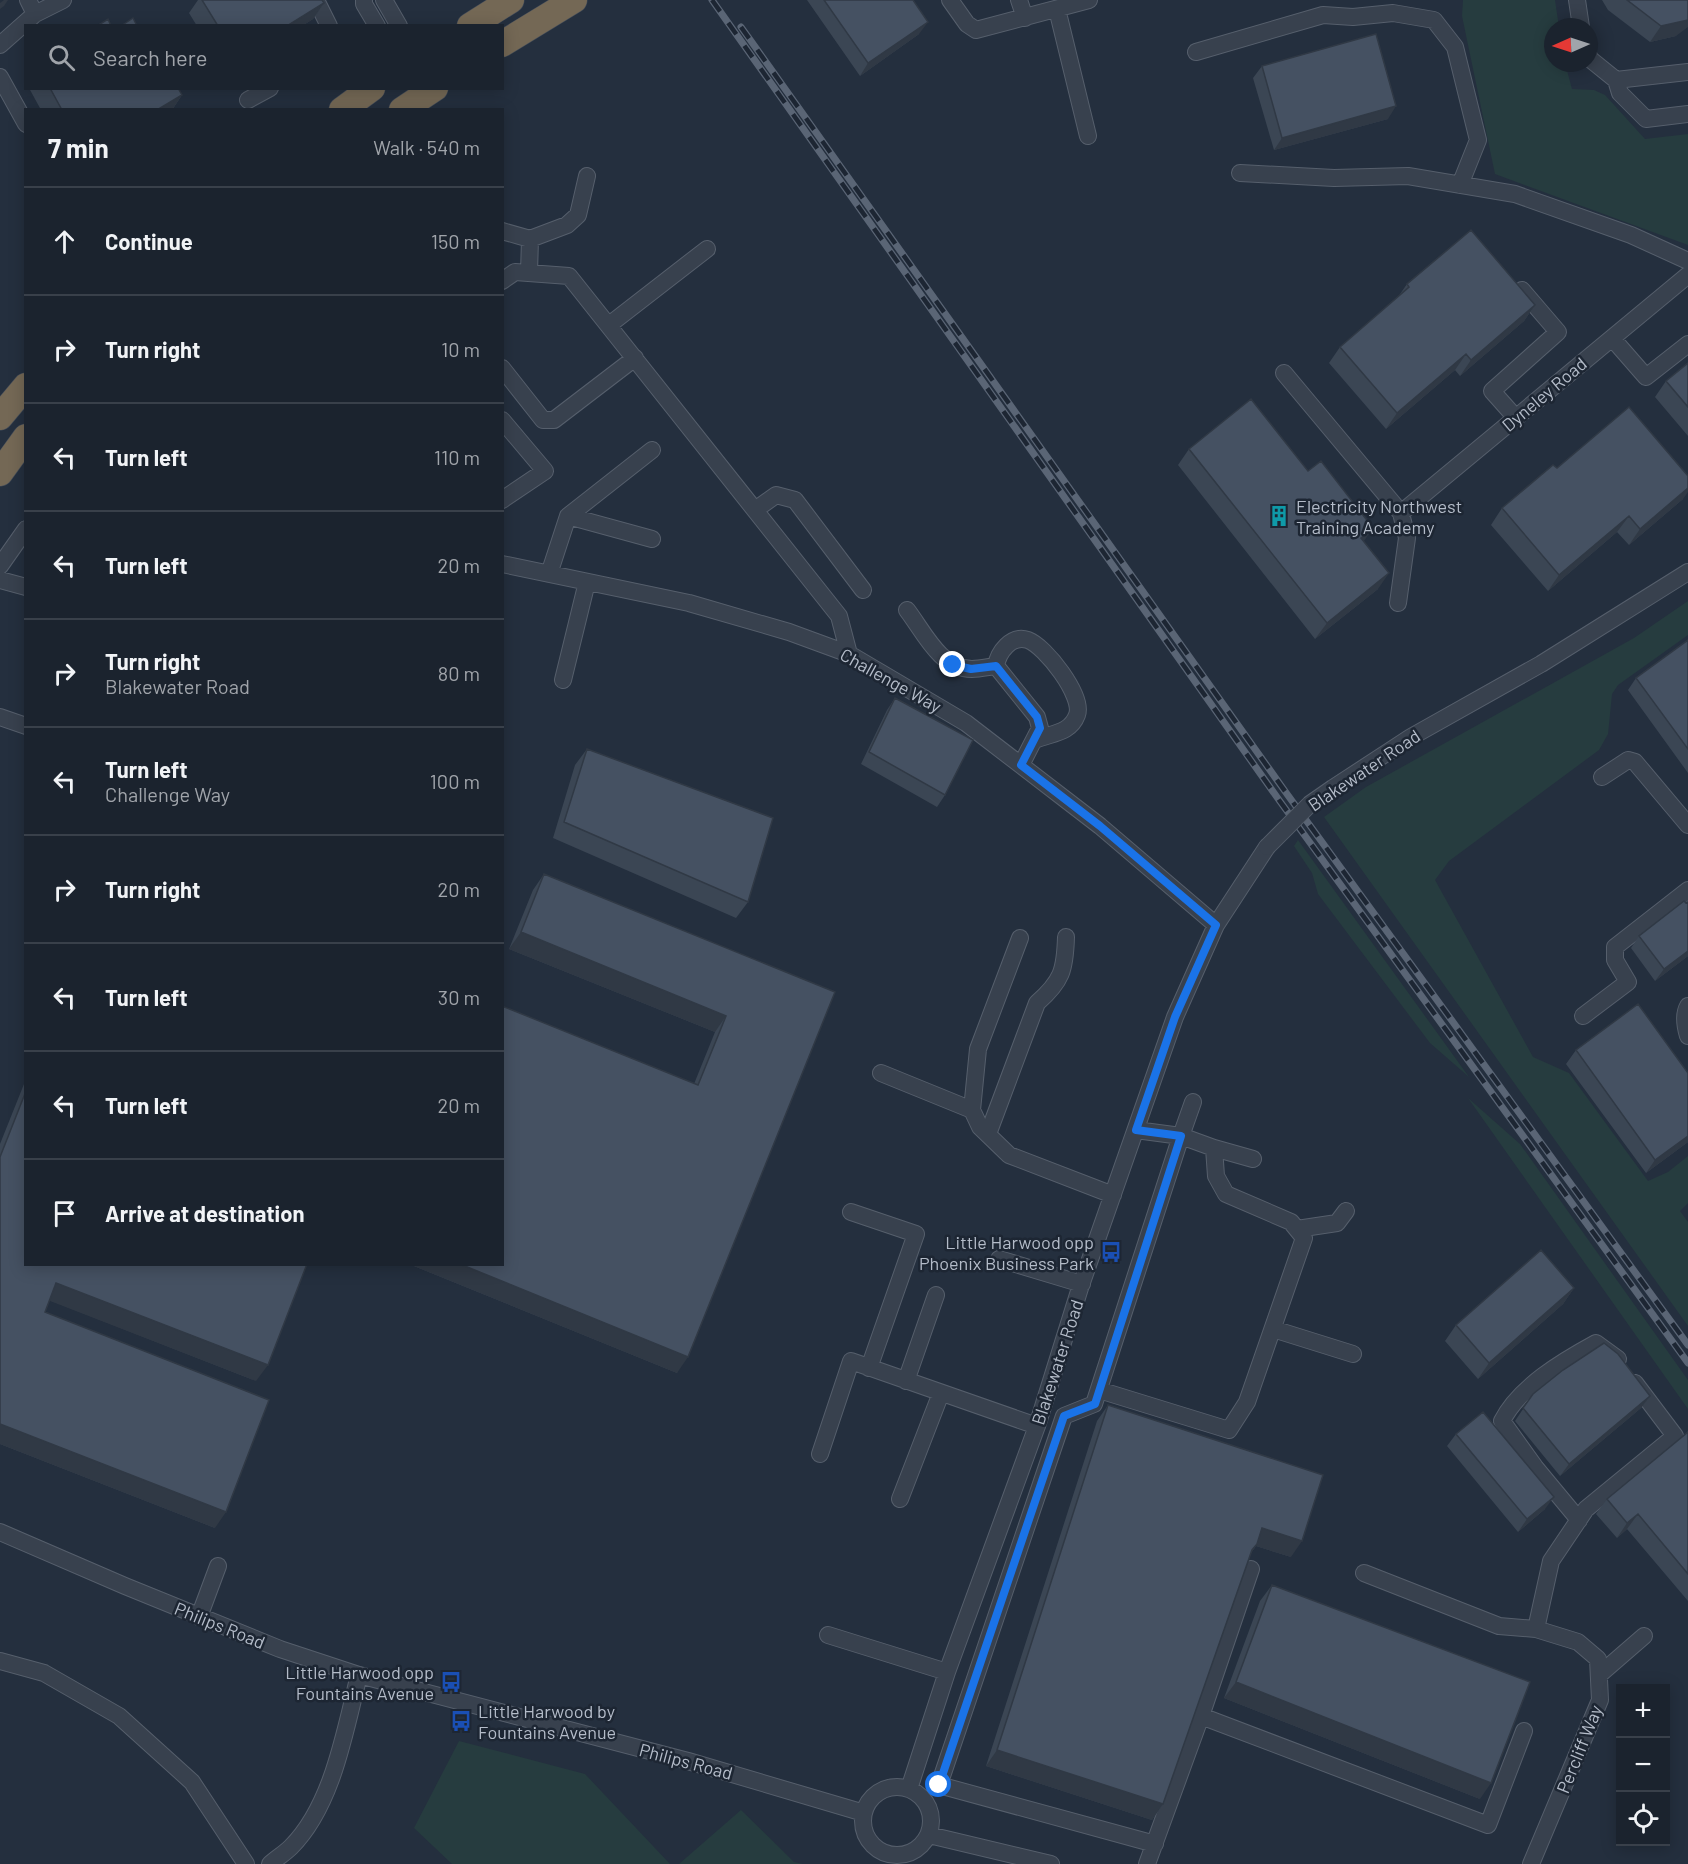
<!DOCTYPE html>
<meta charset="utf-8">
<style>
:root{--surface:#1b232e;--page:#282f3a;--text:#f1f3f6;--muted:#a0a4aa;--line:#39404a}
body{margin:0;font-family:Barlow,sans-serif;background:var(--page);color:var(--text)}
.controls{position:absolute;right:18px;bottom:18px;display:grid;overflow:hidden;border-radius:0px;box-shadow:0 3px 15px #0003}
.controls button{width:54px;height:54px;display:grid;place-items:center;padding:0;border:0;border-bottom:2px solid var(--line);background:var(--surface);color:var(--text);font:30px sans-serif}
.compass{position:absolute;left:1544px;top:18px;width:54px;height:54px;border-radius:50%;background:var(--surface);box-shadow:0 3px 15px #0003;rotate:267deg}
.stop{position:absolute;width:18px;height:18px;margin:-14px;border:4px solid #1a73e8;border-radius:50%;background:#fff}
.stop.end{background:#1a73e8;border-color:#fff;box-shadow:0 2px 6px #0008}
.list{margin:0;padding:0;list-style:none}
h2{display:flex;justify-content:space-between;align-items:center;height:78px;margin:0;padding:0 24px;font-size:26px}
h2 small{font-size:20px;font-weight:400;color:var(--muted)}
.list li{display:grid;grid-template-columns:39px 1fr auto;gap:18px;align-items:center;box-sizing:border-box;height:108px;padding:0 24px;border-top:2px solid var(--line)}
.list b{display:block;font-size:22px;white-space:nowrap}
.list p{margin:0;font-size:20px;white-space:nowrap;color:var(--muted)}
.list em{font-size:20px;font-style:normal;color:var(--muted)}
.icon{flex:none;width:33px;height:33px;fill:none;stroke:currentColor;stroke-width:2;stroke-linecap:round;stroke-linejoin:round}
.map{position:relative;flex:none;width:1688px;height:1864px;overflow:hidden}
.search{position:absolute;background:var(--surface);box-shadow:0 3px 15px #0003;left:24px;top:24px;width:480px;height:66px;display:flex;align-items:center;gap:15px;box-sizing:border-box;padding:0 21px;border-radius:0px;color:var(--muted);font-size:22px}
.panel{position:absolute;background:var(--surface);box-shadow:0 3px 15px #0003;left:24px;top:108px;width:480px;height:1158px;border-radius:0px}
.map>svg:first-child{display:block}
</style>
<div class="map">
<svg width="1688" height="1864" viewBox="0 0 1688 1864">
<rect width="100%" height="100%" fill="#242f3e"/>
<path fill="#263c3f" d="M1463 0H1555L1559 27H1553V63H1565L1572 89 1594 90 1605 95 1645 139 1688 134V245L1495 174 1462 16Z
M1688 601V635L1618 685 1612 694 1608 734 1599 750 1449 861 1435 880 1533 1057 1569 1073 1648 1181 1668 1172 1688 1156V1203L1680 1211 1688 1222V1326L1324 817 1366 787 1634 638Z
M1298 840 1469 1077 1430 1043 1318 894 1312 873 1294 846Z
M1468 1098 1520 1144 1688 1380V1409Z
M459 1741 585 1774 670 1864H452L414 1828Z
M741 1810 794 1862 803 1864H679Z"/>
<g fill="none" stroke-linecap="round" stroke-linejoin="round">
<defs>
<path id="minor" d="M28 0 35 14
M316 0 329 26
M364 0V4L377 26
M384 0 399 26
M950 0 967 24 976 30 1089 0
M1019 0 1025 18
M1577 0 1581 27
M1057 9 1088 136
M0 45 35 14 63 0
M1196 52 1323 15 1353 17 1393 13 1434 20 1455 47 1478 140 1460 185
M1589 56 1590 59 1616 80 1688 72
M0 77 26 124
M1616 80 1620 93 1646 119 1688 114
M248 100 270 88
M1240 173 1334 178 1408 176 1515 194 1631 235 1688 261
M502 231 530 239
M529 273 530 239 567 225 578 215 587 176
M502 281 515 272 569 276 839 616 849 654
M609 325 707 249
M1612 338 1646 377 1688 344
M502 368 543 420H554L635 358
M1284 373 1401 513 1407 538 1398 603
M1516 418 1492 391 1558 332 1522 290
M502 420 545 471 502 500
M755 510 776 495 795 500 863 590
M1401 513 1688 275
M568 516 652 539
M502 564 689 603 789 632 849 654 966 723 1100 826 1216 925
M0 566 26 529
M549 574 568 516 652 450
M0 580 26 587
M907 610C924 632 940 669 972 669 980 669 988 667 996 666
M996 666C998 653 1011 634 1028 640 1045 646 1084 696 1077 715 1070 734 1051 733 1035 740
M996 666 1037 717 1040 728 1021 765
M563 680 587 582
M0 717 26 726
M1602 777 1628 760 1635 762 1688 825
M1333 788 1411 737 1541 664 1688 572
M1688 1006C1683 1015 1685 1026 1688 1036
M1583 1016 1628 982 1615 960V947L1688 890
M881 1073 972 1110 980 1127 1009 1155 1113 1195
M972 1110 978 1049 1020 938
M1136 1130 1181 1136 1094 1404 1064 1416 939 1785 1155 1844
M988 1134 1037 1003C1062 981 1065 970 1066 937
M1214 1148 1253 1159
M851 1212 916 1234 869 1368
M1297 1229 1337 1223 1346 1211
M999 1259 1082 1284
M1273 1329 1353 1354
M906 1381 936 1295
M1099 1390 1229 1430 1247 1402 1304 1238 1291 1222 1226 1194 1216 1176 1214 1148 1181 1136 1193 1102
M820 1454 851 1361 1037 1426
M900 1499 941 1393
M1579 1520 1535 1467 1502 1421C1519 1387 1563 1361 1596 1343L1618 1359
M0 1532 125 1586 280 1649 359 1675 688 1761 864 1813
M1364 1573 1499 1626 1536 1629
M199 1617 218 1566
M828 1635 947 1672
M0 1661 44 1673 119 1716 192 1782 246 1864
M1599 1675 1644 1636
M1201 1716 1251 1569
M863 1821a34 34 0 1 1 68 0a34 34 0 1 1-68 0Z
M909 1789 947 1672 1037 1426 1080 1288 1175 1017 1216 925 1267 847
M929 1835 1051 1864
M270 1864C277 1858 285 1853 291 1847 333 1805 345 1730 359 1675
M1147 1864 1201 1716 1488 1825 1524 1731
M1531 1864 1600 1700 1598 1659 1578 1642 1536 1629 1551 1561 1586 1509 1675 1436 1635 1383"/>
<path id="highway" d="M470 26 511 0
M502 44 574 0
M342 110 372 88
M402 110 435 88
M0 417 26 386
M0 473 26 437"/>
</defs>
<use href="#minor" stroke="#565f6c" stroke-width="18"/>
<use href="#highway" stroke="#434c59" stroke-width="27"/>
<use href="#minor" stroke="#38414e" stroke-width="16"/>
<use href="#highway" stroke="#746855" stroke-width="26"/>
<defs>
<path id="rail" d="M712 0 1279 800 1688 1363
M741 27 1287 794 1688 1345"/>
</defs>
<use href="#rail" stroke="#5a6575" stroke-width="7"/>
<use href="#rail" stroke="#1d2633" stroke-width="4.5" stroke-dasharray="14" stroke-linecap="butt"/>
<defs>
<path id="minor-bridge" d="M1267 847 1310 804 1333 788"/>
</defs>
<use href="#minor-bridge" stroke="#565f6c" stroke-width="18" stroke-linecap="butt"/>
<use href="#minor-bridge" stroke="#38414e" stroke-width="16"/>
</g>
<path fill="#3b4654" d="M198 0H322L324 3 313 19 302 26H197L189 13Z
M807 0H913L919 34 860 76Z
M1602 0H1688L1676 36 1650 42 1608 10Z
M1262 66 1388 119 1274 150 1253 78Z
M29 88H178L182 95 172 110H41Z
M1407 284 1535 305 1524 321 1460 376 1455 370 1386 429 1329 363 1340 347 1398 297Z
M1688 363V436L1655 397 1666 381Z
M1189 449 1364 541 1378 589 1315 639 1178 465Z
M1557 468 1683 499 1629 545 1617 532 1548 591 1491 525 1502 508Z
M1688 640V773L1628 690 1636 678Z
M895 698 945 795 937 807 861 764 887 710Z
M587 749 748 902 736 918 553 838 575 765Z
M544 874 835 992 677 1373 409 1264H502L694 1084 715 1032 509 949 533 890Z
M1639 936 1688 956 1655 981 1631 948Z
M1576 1050 1688 1142 1646 1173 1566 1064Z
M26 1079V1264L256 1381 49 1300 45 1312 215 1528 0 1444V1144Z
M1574 1288 1563 1304 1478 1379 1445 1341 1456 1325Z
M1533 1394 1650 1396 1641 1408 1560 1476 1515 1421Z
M1108 1405 1291 1557 1256 1546 1251 1553 1163 1804 1152 1820 986 1766 1097 1421Z
M1688 1431V1601L1627 1529 1617 1538 1596 1514 1607 1499 1685 1435Z
M1456 1434 1545 1509 1518 1532 1447 1446Z
M1272 1585 1480 1799 1224 1698 1260 1601Z"/>
<path fill="#303945" d="M4 0H8L4 6 0 9V3Z
M324 3 313 19 302 26H287Z
M1688 20V27L1676 36 1650 42 1661 26Z
M928 22 919 34 860 76 868 63Z
M182 95 172 110H157Z
M1396 106 1388 119 1274 150 1282 138Z
M1535 305 1524 321 1460 376 1471 360Z
M1466 354 1455 370 1386 429 1397 413Z
M1688 488V492L1683 499 1629 545 1640 529Z
M1629 516 1617 532 1548 591 1559 575Z
M1373 528 1362 544 1361 538Z
M1389 573 1378 589 1315 639 1327 623Z
M521 932 726 1016 715 1032 509 949Z
M1688 951V956L1655 981 1664 969Z
M1688 1136V1142L1646 1173 1655 1160Z
M409 1264H460L688 1357 677 1373Z
M56 1283 268 1365 256 1381 45 1299Z
M1574 1288 1563 1304 1478 1379 1489 1363Z
M1650 1396 1641 1408 1560 1476 1569 1464Z
M0 1424 226 1512 215 1528 0 1444Z
M1554 1497 1545 1509 1518 1532 1527 1519Z
M1638 1514 1627 1529 1617 1538 1627 1523Z
M1262 1528 1302 1541 1291 1557 1256 1546 1246 1560Z
M1236 1682 1491 1783 1480 1799 1224 1698Z
M997 1750 1163 1804 1152 1820 986 1766Z"/>
<path fill="#455162" stroke="#303945" stroke-width="1.5" d="M202 0H322L324 3 287 26H218Z
M824 0H913L928 22 868 63Z
M1627 0H1688V20L1661 26Z
M133 18 137 26H121Z
M108 19 111 26H97Z
M1376 34 1396 106 1282 138 1262 66Z
M50 88H178L182 95 157 110H62Z
M1471 230 1535 305 1471 360 1466 354 1397 413 1340 347 1409 287 1407 284Z
M1688 363V407L1666 381Z
M1251 399 1308 471 1321 461 1373 528 1361 538 1389 573 1327 623 1189 449Z
M1629 407 1688 476V488L1640 529 1629 516 1559 575 1502 508 1553 465 1557 468Z
M1688 640V749L1636 678Z
M895 698 973 740 945 795 869 752Z
M587 749 773 818 748 902 564 822Z
M544 874 835 992 688 1357 460 1264H502V1006L698 1085 726 1016 521 932Z
M1684 901 1686 903 1688 902V951L1664 969 1639 936Z
M1638 1004 1688 1073V1136L1655 1160 1576 1050Z
M26 1091V1264H307L268 1365 56 1283 45 1312 269 1400 226 1512 0 1424V1157Z
M1541 1250 1574 1288 1489 1363 1456 1325Z
M1604 1343 1618 1354 1650 1396 1569 1464 1523 1408 1533 1394 1563 1370Z
M1108 1405 1323 1475 1302 1541 1262 1528 1257 1544 1252 1550 1163 1804 997 1750Z
M1483 1412 1554 1497 1527 1519 1456 1434Z
M1688 1432V1574L1638 1514 1627 1523 1607 1499Z
M1272 1585 1530 1682 1491 1783 1236 1682Z"/>
<g fill="none" stroke-linecap="round" stroke-linejoin="round">
<path stroke="#1a73e8" stroke-width="8" d="M939 1785 1064 1416 1095 1404 1181 1136 1136 1130 1175 1017 1216 925 1100 826 1021 765 1040 728 1037 717 996 666 971 669 953 665"/>
</g>
<defs>
<symbol id="building-bare" viewBox="-9 -9 18 18"><path d="M-4-6H4V6H1V3H-1V6H-4ZM-2.5-4.3h1.7v1.8h-1.7ZM.8-4.3h1.7v1.8H.8ZM-2.5-1h1.7V.8h-1.7ZM.8-1h1.7V.8H.8Z" fill="#0f9aa8" stroke="#1d2633" stroke-width="2.5" paint-order="stroke"/></symbol>
<symbol id="bus-bare" viewBox="-9 -9 18 18"><path d="M-5-6H5V4H4V6H2V4H-2V6H-4V4H-5ZM-3.5-4V0h7V-4ZM-3.5 1.2v1.5H-2V1.2ZM2 1.2v1.5H3.5V1.2Z" fill="#1a4fb4" stroke="#1d2633" stroke-width="2.5" paint-order="stroke"/></symbol>
</defs>
<g fill-rule="evenodd">
<use href="#building-bare" x="1264" y="501" width="30" height="30"/>
<use href="#bus-bare" x="1096" y="1237" width="30" height="30"/>
<use href="#bus-bare" x="436" y="1667" width="30" height="30"/>
<use href="#bus-bare" x="446" y="1706" width="30" height="30"/>
</g>
<g text-anchor="middle" dominant-baseline="central" stroke-width="5" stroke-linejoin="round" paint-order="stroke">
<g font-size="18" fill="#b4bcc9" stroke="#1d2633">
<text transform="translate(1544 394) rotate(-40)">Dyneley Road</text>
<text transform="translate(891 680) rotate(29)">Challenge Way</text>
<text transform="translate(1364 770) rotate(-34)">Blakewater Road</text>
<text transform="translate(1057 1362) rotate(-72)">Blakewater Road</text>
<text transform="translate(220 1625) rotate(22)">Philips Road</text>
<text transform="translate(1579 1749) rotate(-68)">Percliff Way</text>
<text transform="translate(686 1761) rotate(15)">Philips Road</text>
</g>
<g font-size="18" fill="#b4bcc9" stroke="#1d2633" text-anchor="start">
<text x="1296" y="506">Electricity Northwest<tspan x="1296" dy="21">Training Academy</tspan></text>
<text x="1094" y="1242" text-anchor="end">Little Harwood opp<tspan x="1094" dy="21">Phoenix Business Park</tspan></text>
<text x="434" y="1672" text-anchor="end">Little Harwood opp<tspan x="434" dy="21">Fountains Avenue</tspan></text>
<text x="478" y="1711">Little Harwood by<tspan x="478" dy="21">Fountains Avenue</tspan></text>
</g>
</g>
</svg>
<div class="controls">
<button>+</button>
<button>−</button>
<button><svg class="icon" aria-label="locate" viewBox="0 0 24 24"><circle cx="12" cy="12" r="6"/><path d="M12 2v4M12 18v4M2 12h4M18 12h4"/></svg></button>
</div>
<svg class="compass" viewBox="-18 -18 36 36"><path d="M0-13l5 13h-10z" fill="#e53935"/><path d="M0 13l5-13h-10z" fill="#a0a4aa"/></svg>
<div class="stop" style="left:939px;top:1785px"></div>
<div class="stop end" style="left:953px;top:665px"></div>
<div class="search"><svg class="icon" aria-label="search" viewBox="0 0 24 24"><circle cx="10" cy="10" r="6"/><path d="M15 15l6 6"/></svg>Search here</div>
<section class="panel">
<h2>7 min<small>Walk · 540 m</small></h2>
<ul class="list">
<li><svg class="icon" aria-label="ahead" viewBox="0 0 24 24"><path d="M12 20V5M6 11l6-6 6 6"/></svg><div><b>Continue</b></div><em>150 m</em></li>
<li><svg class="icon" aria-label="right" viewBox="0 0 24 24"><path d="M7 20v-9h11M14 6l5 5-5 5"/></svg><div><b>Turn right</b></div><em>10 m</em></li>
<li><svg class="icon" aria-label="left" viewBox="0 0 24 24"><path d="M17 20v-9H6M10 6l-5 5 5 5"/></svg><div><b>Turn left</b></div><em>110 m</em></li>
<li><svg class="icon" aria-label="left" viewBox="0 0 24 24"><path d="M17 20v-9H6M10 6l-5 5 5 5"/></svg><div><b>Turn left</b></div><em>20 m</em></li>
<li><svg class="icon" aria-label="right" viewBox="0 0 24 24"><path d="M7 20v-9h11M14 6l5 5-5 5"/></svg><div><b>Turn right</b><p>Blakewater Road</p></div><em>80 m</em></li>
<li><svg class="icon" aria-label="left" viewBox="0 0 24 24"><path d="M17 20v-9H6M10 6l-5 5 5 5"/></svg><div><b>Turn left</b><p>Challenge Way</p></div><em>100 m</em></li>
<li><svg class="icon" aria-label="right" viewBox="0 0 24 24"><path d="M7 20v-9h11M14 6l5 5-5 5"/></svg><div><b>Turn right</b></div><em>20 m</em></li>
<li><svg class="icon" aria-label="left" viewBox="0 0 24 24"><path d="M17 20v-9H6M10 6l-5 5 5 5"/></svg><div><b>Turn left</b></div><em>30 m</em></li>
<li><svg class="icon" aria-label="left" viewBox="0 0 24 24"><path d="M17 20v-9H6M10 6l-5 5 5 5"/></svg><div><b>Turn left</b></div><em>20 m</em></li>
<li><svg class="icon" aria-label="arrive" viewBox="0 0 24 24"><path d="M6 21V4h12l-3 4 3 4H6"/></svg><div><b>Arrive at destination</b></div></li>
</ul>
</section>
</div>
